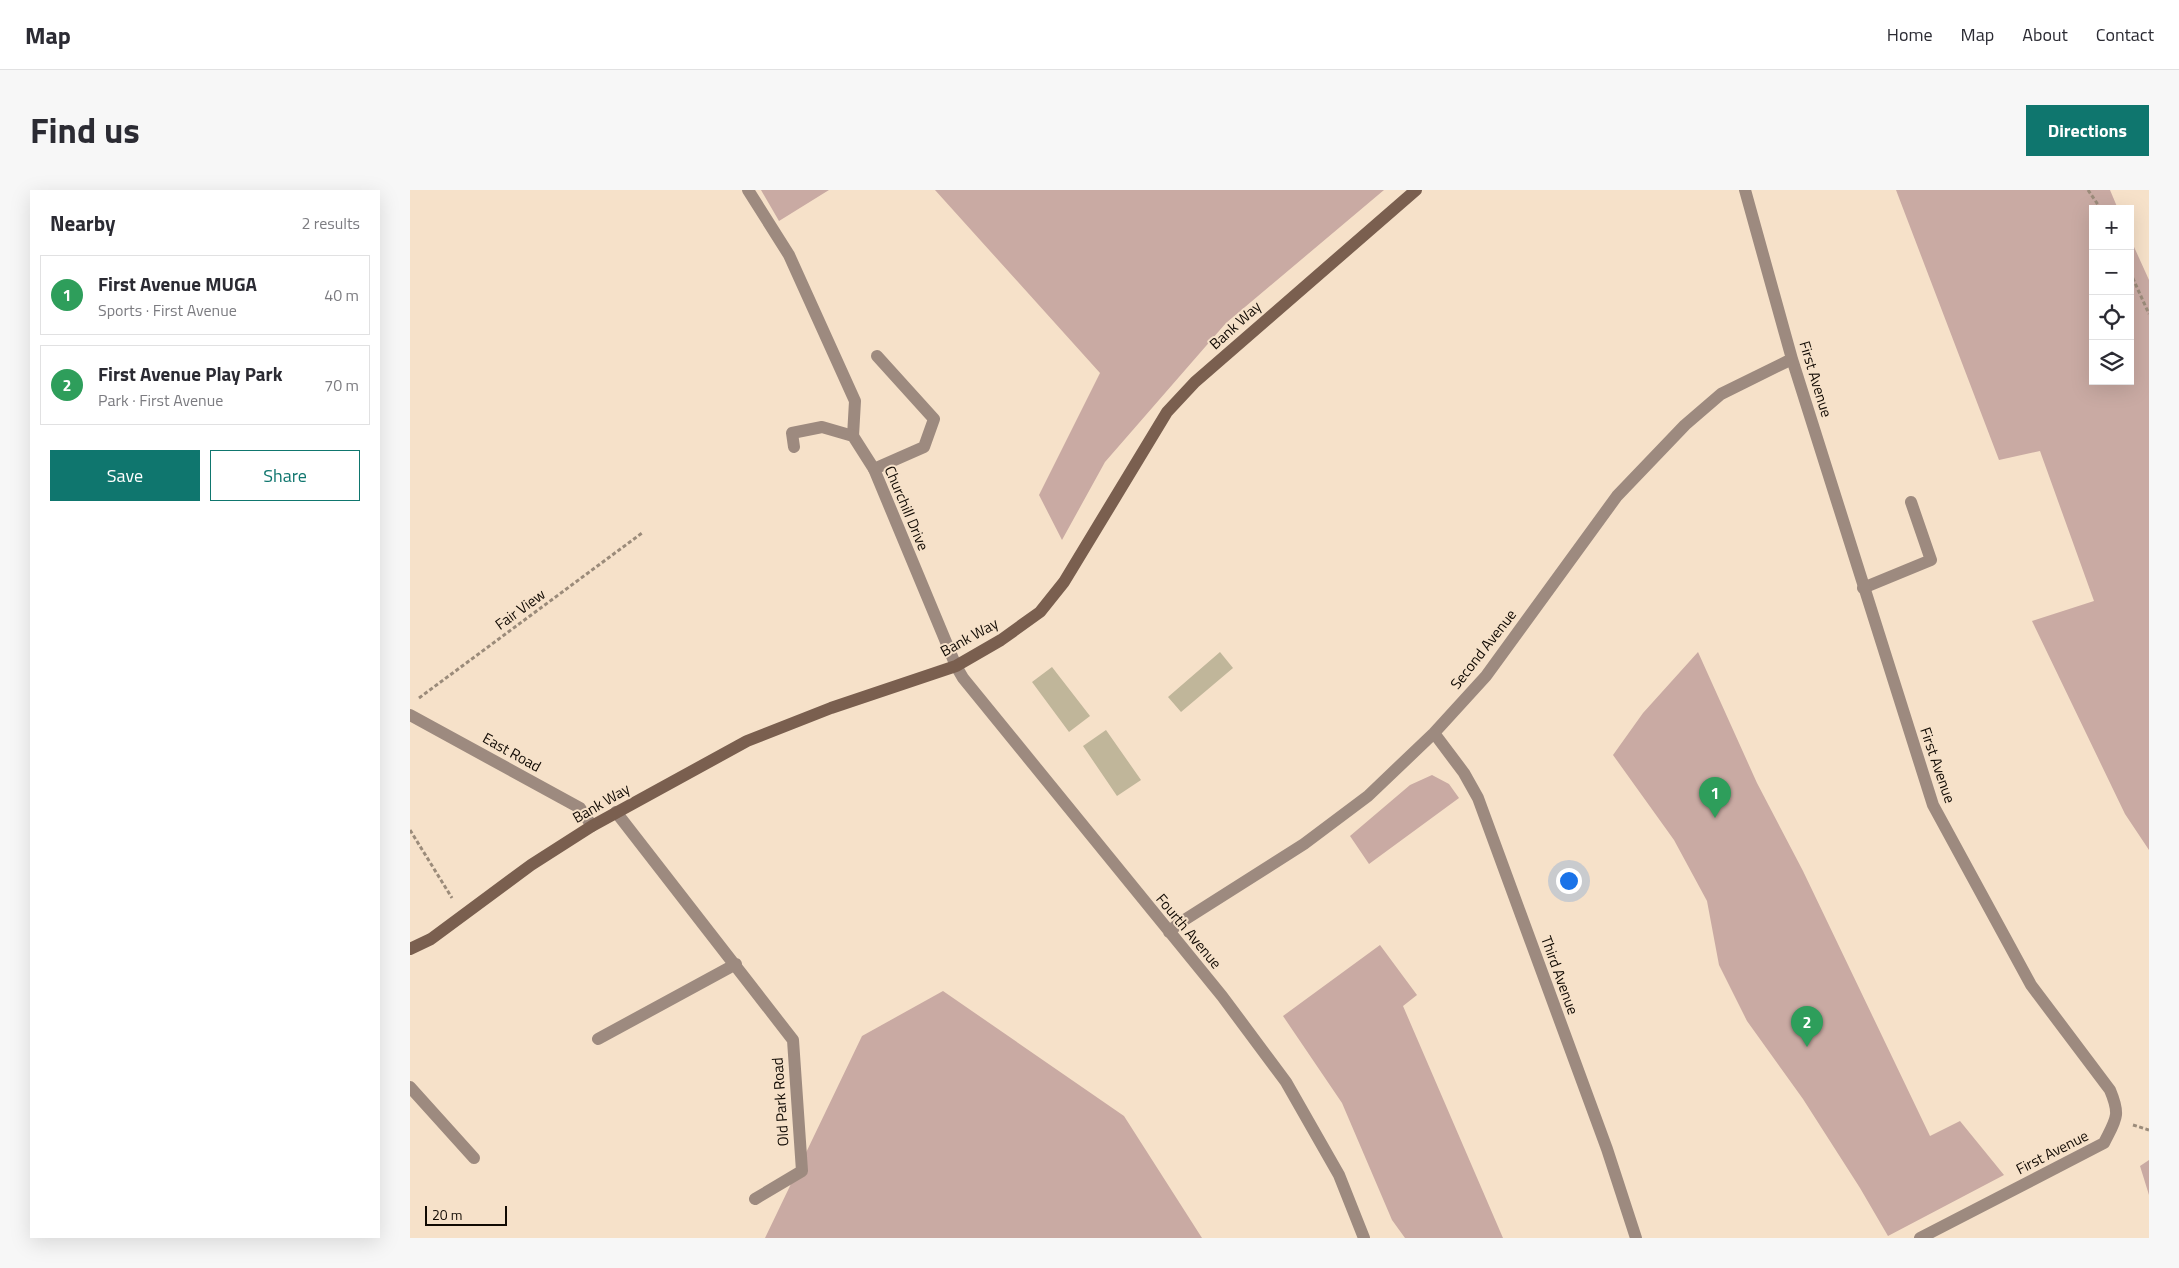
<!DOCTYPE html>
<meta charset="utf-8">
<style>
:root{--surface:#fff;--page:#f7f7f7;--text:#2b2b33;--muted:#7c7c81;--line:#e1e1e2;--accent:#0f766e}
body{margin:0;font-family:"Titillium Web",sans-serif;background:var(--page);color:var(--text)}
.controls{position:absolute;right:15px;top:15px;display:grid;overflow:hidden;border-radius:0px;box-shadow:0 5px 20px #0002}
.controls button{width:45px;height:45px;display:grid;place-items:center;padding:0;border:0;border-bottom:1px solid var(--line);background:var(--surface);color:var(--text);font:25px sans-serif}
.scale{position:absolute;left:15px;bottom:12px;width:82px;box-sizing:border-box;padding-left:5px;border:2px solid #110a03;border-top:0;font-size:14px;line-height:18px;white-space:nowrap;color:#110a03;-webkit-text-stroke:4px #f6e1c9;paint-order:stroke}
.you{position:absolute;left:1158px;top:690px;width:18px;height:18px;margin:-12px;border:4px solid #fff;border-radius:50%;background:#1a73e8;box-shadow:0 0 0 8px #1a73e833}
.badge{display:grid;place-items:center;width:32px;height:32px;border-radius:50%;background:var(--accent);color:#fff;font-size:16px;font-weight:700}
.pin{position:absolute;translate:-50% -41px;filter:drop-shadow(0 1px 2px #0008)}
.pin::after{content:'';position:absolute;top:26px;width:18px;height:15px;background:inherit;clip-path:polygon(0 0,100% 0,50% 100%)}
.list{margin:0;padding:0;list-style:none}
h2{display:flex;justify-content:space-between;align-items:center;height:65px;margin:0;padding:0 20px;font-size:21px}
h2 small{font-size:16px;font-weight:400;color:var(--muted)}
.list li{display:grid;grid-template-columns:32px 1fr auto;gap:15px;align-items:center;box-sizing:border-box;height:80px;margin:0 10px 10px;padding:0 10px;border:1px solid var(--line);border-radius:0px}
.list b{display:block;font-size:19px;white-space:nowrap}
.list p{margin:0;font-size:16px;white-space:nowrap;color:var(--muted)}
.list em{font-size:16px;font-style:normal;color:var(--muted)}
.actions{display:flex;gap:10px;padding:15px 20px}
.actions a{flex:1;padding:11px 0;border:1px solid var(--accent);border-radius:0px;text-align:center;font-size:18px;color:var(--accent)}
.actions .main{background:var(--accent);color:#fff}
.icon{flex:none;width:28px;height:28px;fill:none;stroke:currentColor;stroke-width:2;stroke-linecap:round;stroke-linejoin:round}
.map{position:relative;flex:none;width:1739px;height:1048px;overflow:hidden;border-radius:0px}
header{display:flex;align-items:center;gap:30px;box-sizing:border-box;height:70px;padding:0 25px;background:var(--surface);border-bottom:1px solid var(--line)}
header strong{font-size:24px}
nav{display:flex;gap:28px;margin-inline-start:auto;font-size:18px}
.intro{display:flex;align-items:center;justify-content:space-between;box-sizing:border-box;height:120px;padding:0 30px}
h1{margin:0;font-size:35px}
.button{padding:12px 22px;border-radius:0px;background:var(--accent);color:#fff;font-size:18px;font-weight:700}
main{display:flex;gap:30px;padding:0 30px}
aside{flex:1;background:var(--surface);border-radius:0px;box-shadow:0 5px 20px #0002}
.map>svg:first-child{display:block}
</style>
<header>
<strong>Map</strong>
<nav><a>Home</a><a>Map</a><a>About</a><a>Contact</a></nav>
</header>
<div class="intro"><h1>Find us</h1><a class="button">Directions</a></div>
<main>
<aside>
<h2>Nearby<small>2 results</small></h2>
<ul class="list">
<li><span class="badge" style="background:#2e9e5b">1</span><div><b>First Avenue MUGA</b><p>Sports · First Avenue</p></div><em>40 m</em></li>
<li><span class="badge" style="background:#2e9e5b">2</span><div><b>First Avenue Play Park</b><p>Park · First Avenue</p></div><em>70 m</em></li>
</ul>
<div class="actions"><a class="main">Save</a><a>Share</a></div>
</aside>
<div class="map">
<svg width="1739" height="1048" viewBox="0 0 1739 1048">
<rect width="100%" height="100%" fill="#f6e1c9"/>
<path fill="#c9aaa3" d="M351 0H419L369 31Z
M525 0H974L816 133 695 272 652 350 629 305 690 183Z
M1486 0H1700L1708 19H1683V191H1720V48L1739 90V660L1715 624 1622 431 1684 411 1630 261 1589 270Z
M1288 462 1347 593 1393 681 1520 946 1550 931 1594 985 1478 1046 1450 998 1393 909 1337 831 1309 775 1297 711 1264 650 1203 565 1233 523Z
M1022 585 1039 594 1049 608 959 674 940 646 1000 595Z
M970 755 1007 805 993 816 1093 1048H995L982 1030 932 913 873 826Z
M533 801 714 926 792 1048H355L452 846Z
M1739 970V1005L1730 976Z"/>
<path fill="#c0b69a" d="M810 462 823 478 771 522 758 507Z
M642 477 680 526 659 542 622 492Z
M696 540 731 590 707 606 673 556Z"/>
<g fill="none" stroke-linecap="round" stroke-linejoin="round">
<path stroke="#9b8b7a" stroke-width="3" stroke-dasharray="4 2.5" stroke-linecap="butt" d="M1678 0 1691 19
M1720 82 1739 124
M9 508 232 343
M0 640 42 708
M1723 935 1739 940"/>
<path stroke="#9d8a7f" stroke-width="12" d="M338 0 379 65 445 211 443 246
M464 279 514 257 524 229 467 166
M1453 398 1521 370 1501 312
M0 897 64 968"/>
<path stroke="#9d8a7f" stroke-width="12" d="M1335 0 1382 169 1523 615 1621 795 1700 900C1711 926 1706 929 1694 953L1510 1048
M384 257 382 243 412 237 443 246 464 279 546 476 553 488 812 806 876 892 929 985 954 1048
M0 525 170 618 182 636
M1024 543 1054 583 1068 608 1197 959 1226 1048
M206 622 383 850 392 981 345 1009
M759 742 768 734 894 654 958 606 1024 543 1076 486 1207 306 1275 235 1311 204 1382 169
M188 849 326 774"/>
<path stroke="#7a5f4f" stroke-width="12" d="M0 759 21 749 121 675 182 636 337 551 421 518 546 476 591 450 630 422 654 392 757 222 785 192 1006 0"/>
</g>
<g text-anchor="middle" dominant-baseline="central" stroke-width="4" stroke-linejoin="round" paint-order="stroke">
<g font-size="15" fill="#110a03" stroke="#f6e1c9">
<text transform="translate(825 135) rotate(-42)">Bank Way</text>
<text transform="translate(1406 189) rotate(73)">First Avenue</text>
<text transform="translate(497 318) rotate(67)">Churchill Drive</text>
<text transform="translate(110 419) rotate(-36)">Fair View</text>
<text transform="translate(559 447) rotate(-29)">Bank Way</text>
<text transform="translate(1073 459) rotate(-52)">Second Avenue</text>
<text transform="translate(102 562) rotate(29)">East Road</text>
<text transform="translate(1528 575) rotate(71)">First Avenue</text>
<text transform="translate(191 613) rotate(-30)">Bank Way</text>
<text transform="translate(779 741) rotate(50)">Fourth Avenue</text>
<text transform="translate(1150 785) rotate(70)">Third Avenue</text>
<text transform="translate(370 912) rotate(-94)">Old Park Road</text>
<text transform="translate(1642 962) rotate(-27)">First Avenue</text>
</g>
</g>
</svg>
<div class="controls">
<button>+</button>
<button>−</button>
<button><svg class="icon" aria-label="locate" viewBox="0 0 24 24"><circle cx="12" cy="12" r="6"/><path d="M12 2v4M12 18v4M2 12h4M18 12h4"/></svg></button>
<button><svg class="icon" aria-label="layers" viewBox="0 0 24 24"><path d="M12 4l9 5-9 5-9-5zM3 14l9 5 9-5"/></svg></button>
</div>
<div class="scale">20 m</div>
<div class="you"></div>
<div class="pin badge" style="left:1305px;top:628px;background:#2e9e5b">1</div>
<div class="pin badge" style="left:1397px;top:857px;background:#2e9e5b">2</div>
</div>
</main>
